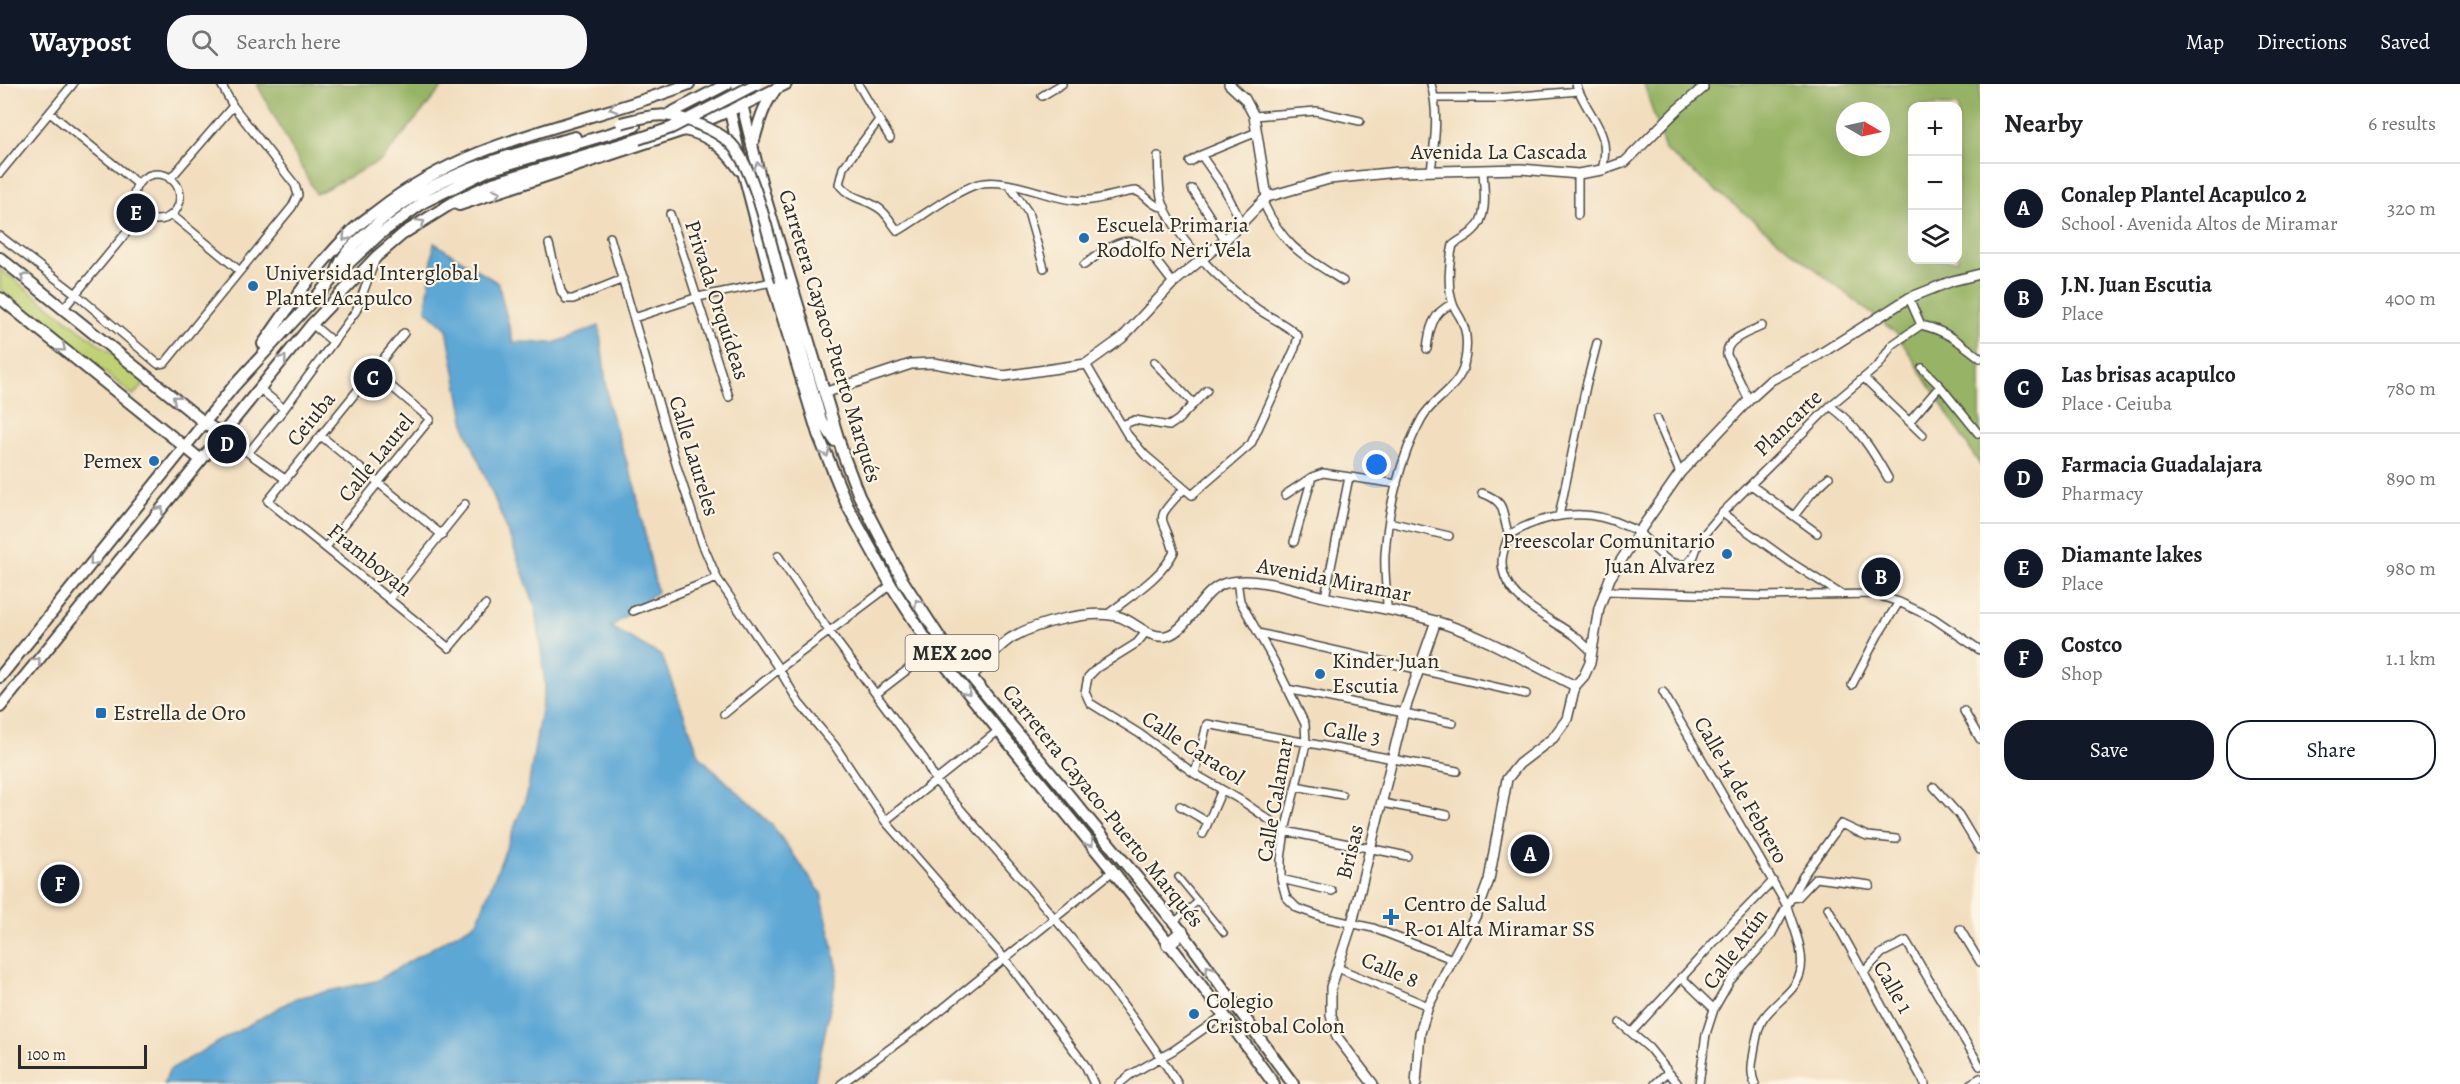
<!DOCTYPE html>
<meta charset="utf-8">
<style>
:root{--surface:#fff;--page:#f6f6f6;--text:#202124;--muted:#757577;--line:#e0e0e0;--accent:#111827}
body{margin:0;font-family:Alegreya,serif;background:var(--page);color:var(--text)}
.controls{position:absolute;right:18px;top:18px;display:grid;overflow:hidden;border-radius:12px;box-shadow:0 6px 24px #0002}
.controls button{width:54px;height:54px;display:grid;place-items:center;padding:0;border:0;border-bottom:2px solid var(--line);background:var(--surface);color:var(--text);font:30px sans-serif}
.compass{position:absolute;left:1836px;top:18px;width:54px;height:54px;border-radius:50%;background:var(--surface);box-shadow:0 6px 24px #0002;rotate:99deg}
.scale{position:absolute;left:18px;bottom:15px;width:129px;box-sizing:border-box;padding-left:6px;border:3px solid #2b2b2b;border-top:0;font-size:16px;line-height:21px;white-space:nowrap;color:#2b2b2b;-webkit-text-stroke:4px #fcf5e5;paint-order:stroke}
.you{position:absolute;left:1377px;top:381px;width:21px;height:21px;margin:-15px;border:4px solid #fff;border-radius:50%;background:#1a73e8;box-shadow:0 0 0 9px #1a73e833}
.badge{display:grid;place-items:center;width:39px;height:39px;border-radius:50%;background:var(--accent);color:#fff;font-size:20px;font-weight:700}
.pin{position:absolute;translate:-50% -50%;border:3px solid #fff;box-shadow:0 2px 6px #0006}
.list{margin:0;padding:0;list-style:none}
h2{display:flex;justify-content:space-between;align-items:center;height:78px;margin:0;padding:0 24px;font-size:26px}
h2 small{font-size:20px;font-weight:400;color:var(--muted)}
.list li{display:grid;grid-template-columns:39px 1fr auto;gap:18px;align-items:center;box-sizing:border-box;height:90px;padding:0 24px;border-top:2px solid var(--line)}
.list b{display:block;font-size:22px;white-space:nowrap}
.list p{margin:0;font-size:20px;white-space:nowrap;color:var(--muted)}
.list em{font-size:20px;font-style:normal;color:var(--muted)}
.actions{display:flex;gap:12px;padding:18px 24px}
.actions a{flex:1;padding:14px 0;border:2px solid var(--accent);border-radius:24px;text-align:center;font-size:21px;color:var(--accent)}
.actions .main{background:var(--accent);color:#fff}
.icon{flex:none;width:33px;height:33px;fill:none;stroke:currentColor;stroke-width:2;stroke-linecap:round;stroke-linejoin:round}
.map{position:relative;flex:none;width:1980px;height:1000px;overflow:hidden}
header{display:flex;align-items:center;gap:36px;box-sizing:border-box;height:84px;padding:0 30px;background:var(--accent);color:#fff}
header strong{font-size:28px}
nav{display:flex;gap:33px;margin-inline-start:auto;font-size:21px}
.search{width:420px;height:54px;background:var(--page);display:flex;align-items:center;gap:15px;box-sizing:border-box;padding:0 21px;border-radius:24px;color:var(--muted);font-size:22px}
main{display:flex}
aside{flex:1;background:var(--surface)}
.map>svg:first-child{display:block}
</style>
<header>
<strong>Waypost</strong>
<div class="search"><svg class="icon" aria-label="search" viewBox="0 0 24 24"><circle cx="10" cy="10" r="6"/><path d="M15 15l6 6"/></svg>Search here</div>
<nav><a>Map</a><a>Directions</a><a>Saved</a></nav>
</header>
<main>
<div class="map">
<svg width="1980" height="1000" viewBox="0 0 1980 1000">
<rect width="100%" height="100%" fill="#fcf5e5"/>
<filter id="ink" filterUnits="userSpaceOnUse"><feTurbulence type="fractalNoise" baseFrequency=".0167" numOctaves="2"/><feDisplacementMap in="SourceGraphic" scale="12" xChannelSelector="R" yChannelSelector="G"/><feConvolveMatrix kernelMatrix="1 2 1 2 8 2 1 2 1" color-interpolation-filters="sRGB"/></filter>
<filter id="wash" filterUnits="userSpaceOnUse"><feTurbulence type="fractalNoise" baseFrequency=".008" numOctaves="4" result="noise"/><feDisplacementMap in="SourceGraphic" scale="24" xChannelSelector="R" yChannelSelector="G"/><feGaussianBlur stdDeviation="1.35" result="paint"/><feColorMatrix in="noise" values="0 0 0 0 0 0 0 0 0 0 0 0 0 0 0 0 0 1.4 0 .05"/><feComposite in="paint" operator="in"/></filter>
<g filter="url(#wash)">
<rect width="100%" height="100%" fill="#f2debf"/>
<path fill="#bfd173" stroke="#757e4f" stroke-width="1.5" d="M0 185 148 297 133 311 0 205Z"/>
<path fill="#97b365" stroke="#616f48" stroke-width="1.5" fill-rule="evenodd" d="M257 0H445L382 76 316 110Z
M1644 0H1980V381L1897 250 1665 66ZM1912 22H1958V176H1912ZM1845 27H1881V63H1845Z"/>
<path fill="#5da7d5" stroke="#446980" stroke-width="1.5" d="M434 159 498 199 513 258 554 259 599 242 609 324 635 403 657 508 611 543 662 572 700 673 772 741 821 809 838 886 815 996 817 1000H164L169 986 296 914 376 897 477 838 527 711 545 601 536 525 507 445 466 346 447 245 426 226Z"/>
</g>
<g filter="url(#ink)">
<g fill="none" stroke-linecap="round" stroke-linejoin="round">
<defs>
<path id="pedestrian" d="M1178 793 1224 849
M1174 838 1198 817"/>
<path id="minor" d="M858 0 890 54
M1431 0C1439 29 1435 57 1431 86
M1576 0C1588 34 1613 47 1602 86
M1042 12 1062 0
M1435 14H1497L1579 7
M50 29 138 100
M1254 32 1316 27 1360 37
M879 36 843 84 839 100C852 117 864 113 880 125 887 130 892 140 898 147 920 134 955 107 978 100 1007 93 1045 113 1073 116 1095 119 1114 109 1136 107 1148 111 1150 123 1165 123
M1201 71 1224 104 1242 140
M1190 78 1201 71 1257 48
M0 89 73 0
M1578 90V131
M134 113a23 23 0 1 1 46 0a23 23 0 1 1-46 0Z
M170 95 233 22
M1010 102 1028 128 1044 184
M1192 105 1225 156
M1263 118C1283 162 1303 172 1343 197
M670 130 729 313
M172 131 240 187
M0 152 76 210 158 280 165 279 292 123 298 111 295 101 233 22 221 0
M610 153 677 383 702 459 717 494 779 585 799 619 835 662 885 737 1005 875 1085 981 1094 1000
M549 160 561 207 566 215H573L623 195
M1084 181C1134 143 1137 152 1173 199
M1909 214 1921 241
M64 224 141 131
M634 234 698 213 772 198
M312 240 333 258
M404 249 268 417 449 564 485 521
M1427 265C1429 245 1433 228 1452 220
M1154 278 1194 320
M1086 280 1127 350 1145 371 1192 411 1251 360 1295 264 1298 252C1287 240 1270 234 1256 224 1224 200 1172 152 1161 113 1158 100 1159 85 1158 72
M1922 284 1940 302 1978 349
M1864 294 1923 351
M259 304 284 325
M1749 316 1727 271C1725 255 1750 248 1762 242
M1830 322C1856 340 1873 367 1888 394
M1657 335 1680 389
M1910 337 1940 302
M1122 341 1135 336 1169 342 1178 336 1207 306
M223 351 285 395
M321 352 442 451
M249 368 284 325 356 227 375 177
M1751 401 1817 449
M1482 409C1509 419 1500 428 1509 451
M1285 411 1312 393 1323 389 1397 400
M1722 429 1790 478 1839 509
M1559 432 1586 302 1597 259
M1794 432 1812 409 1829 393
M1389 438 1449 452
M1294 458 1312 393
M326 463 430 335 373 287
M778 472 829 547 924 675 936 697C1021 795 1109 891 1178 1000
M1237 497 1240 517 1274 577 1305 640 1306 660 1285 747 1281 775V795L1286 813 1297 824 1322 833 1373 844 1452 875
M1605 507 1764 512 1874 510 1899 518 1933 534 1980 566
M1325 513 1349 393
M389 515 465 420
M1387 525C1387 507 1384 488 1385 470 1388 426 1400 373 1422 334 1433 315 1459 304 1464 281 1467 269 1468 252 1463 240 1461 233 1455 227 1453 220 1447 204 1449 177 1453 161 1459 156 1467 153 1473 147 1489 133 1484 106 1483 87
M633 527 717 494
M1108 530C1130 512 1161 494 1174 468 1164 429 1150 440 1184 405
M1146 548 1137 559 1097 584 1088 593 1085 608 1090 619 1140 650 1195 690 1242 717 1285 747 1407 772
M1258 549 1526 610
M1592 568C1586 562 1581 557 1575 552 1549 533 1503 516 1502 478 1502 469 1506 459 1509 451 1543 430 1587 423 1623 441 1628 443 1635 445 1639 449 1655 462 1664 483 1687 480L1694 472 1700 455 1722 429 1830 322 1879 281 1892 261 1921 241C1945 246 1961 259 1980 274
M1852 601 1878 551 1899 518
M1287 605 1453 639
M1663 608 1787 822C1793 843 1806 868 1800 890 1794 910 1772 919 1762 937 1757 946 1756 958 1754 968 1752 980 1750 989 1755 1000
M876 610 933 566
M1964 627 1980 655
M724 630 779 585 891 501
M1195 690 1207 640 1457 687
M1296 702 1342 711
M1934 703 1959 731 1980 766
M1382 719 1447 731
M1180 722 1208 738
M885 737 998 647
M1203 750 1222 706
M1281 795 1332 807
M1791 814 1798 813 1816 794 1870 801
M1828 824 1925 1000
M1960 845 1980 878
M1338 884 1428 922
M1864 888 1882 869 1906 857 1980 982
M1681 893 1714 925
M1620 939 1649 964 1678 1000
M1632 948 1727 844 1773 797
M841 1000 925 939 1113 787
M1119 1000 1130 991 1174 966 1224 931
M1655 1000 1667 989
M1699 1000 1706 950 1714 925 1730 897 1770 853 1803 792 1841 740 1867 752 1896 755
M1970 1000 1980 994"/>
<path id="tertiary" d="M1229 0 1245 15 1254 32 1267 113
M824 309 911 280 934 279 1004 292 1086 280 1122 254 1173 199 1225 156 1267 113 1329 95 1398 88 1521 85 1578 90 1602 86 1625 78 1678 25 1703 4
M972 592C984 579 996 564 1011 554 1036 539 1093 524 1120 533 1135 538 1149 555 1166 552 1190 546 1200 506 1226 499 1259 492 1293 506 1324 513 1361 521 1399 526 1435 537 1485 552 1529 579 1575 602
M1575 602 1584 592 1590 579 1599 524 1610 494 1639 448 1680 389 1749 316 1771 296 1817 272 1909 214 1952 197 1980 190
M1373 1000 1337 953 1331 931V903L1352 839 1403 631 1436 537
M1416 1000 1420 949 1428 922 1477 829 1489 796 1507 695 1519 680 1553 654 1567 635 1575 602"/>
<path id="secondary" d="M0 174 205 339 223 351
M0 214 201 376"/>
<path id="primary" d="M724 0 744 91 772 198 818 350 847 421 891 501 933 566 1113 787 1224 931 1274 1000
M737 0 763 106 843 370 859 412 903 497 944 560 1182 848 1293 1000
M684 46C710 51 725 65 740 86
M754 56C759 39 763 22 774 8
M459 121 684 46 743 21 786 0
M336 189C344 167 352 162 369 147 426 92 500 74 575 53
M781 197 821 336 835 357
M263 260C290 222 316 182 350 149 358 140 369 133 378 126 473 52 581 42 689 0
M0 593 233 303 336 191 380 150 424 118 489 86 635 42
M0 623 312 240 377 172 404 149 457 116 493 99 638 55"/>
<path id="trunk" d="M1168 860 1182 848"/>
</defs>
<use href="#pedestrian" stroke="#494641" stroke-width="8"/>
<use href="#minor" stroke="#494641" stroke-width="10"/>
<use href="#tertiary" stroke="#494641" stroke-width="12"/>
<use href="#secondary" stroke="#494641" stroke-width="14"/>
<use href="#primary" stroke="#494641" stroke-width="14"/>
<use href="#trunk" stroke="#494641" stroke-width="15"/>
<use href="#pedestrian" stroke="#fff" stroke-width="5"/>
<use href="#minor" stroke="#fff" stroke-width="7"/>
<use href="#tertiary" stroke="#fff" stroke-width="9"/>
<use href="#secondary" stroke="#fff" stroke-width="10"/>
<use href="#primary" stroke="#fff" stroke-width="10"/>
<use href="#trunk" stroke="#fff" stroke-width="12"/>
<defs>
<path id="primary-bridge" d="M669 30 727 0
M621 39C654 30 668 27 700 41 710 45 720 50 728 57 754 78 771 163 781 197
M638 55 671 44 756 0"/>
</defs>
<use href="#primary-bridge" stroke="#494641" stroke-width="14" stroke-linecap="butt"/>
<use href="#primary-bridge" stroke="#fff" stroke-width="10"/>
</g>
<defs><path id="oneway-chevron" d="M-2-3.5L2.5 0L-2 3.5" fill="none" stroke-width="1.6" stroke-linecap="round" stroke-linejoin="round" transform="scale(1.5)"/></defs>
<g stroke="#a0a0a0">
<use href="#oneway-chevron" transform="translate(613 24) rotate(163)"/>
<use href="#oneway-chevron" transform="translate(758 82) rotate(-102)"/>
<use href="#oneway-chevron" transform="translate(497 109) rotate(-17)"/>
<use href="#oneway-chevron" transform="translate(421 139) rotate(-31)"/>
<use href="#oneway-chevron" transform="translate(346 153) rotate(134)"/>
<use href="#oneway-chevron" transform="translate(24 193) rotate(-142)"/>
<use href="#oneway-chevron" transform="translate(62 264) rotate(39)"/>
<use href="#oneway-chevron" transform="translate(283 275) rotate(-51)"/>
<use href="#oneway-chevron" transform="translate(176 315) rotate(-140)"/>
<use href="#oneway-chevron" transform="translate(826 369) rotate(68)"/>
<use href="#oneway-chevron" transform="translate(160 426) rotate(-51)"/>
<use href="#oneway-chevron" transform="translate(93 478) rotate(129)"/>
<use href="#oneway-chevron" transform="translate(918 519) rotate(-123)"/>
<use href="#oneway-chevron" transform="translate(37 577) rotate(-51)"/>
<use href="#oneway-chevron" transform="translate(967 608) rotate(51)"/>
<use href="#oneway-chevron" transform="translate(1090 759) rotate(51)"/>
<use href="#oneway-chevron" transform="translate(1209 885) rotate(-127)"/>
</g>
</g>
<g fill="#1f6fb2" stroke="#fcf5e5" stroke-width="2">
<circle cx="1084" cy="154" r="6"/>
<circle cx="253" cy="202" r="6"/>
<circle cx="154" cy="377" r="6"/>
<circle cx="1727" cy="470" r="6"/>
<circle cx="1320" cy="590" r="6"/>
<rect x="95" y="623" width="12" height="12" rx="3"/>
<path d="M1388 824h6v6h6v6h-6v6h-6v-6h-6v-6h6z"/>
<circle cx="1194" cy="930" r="6"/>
</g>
<g text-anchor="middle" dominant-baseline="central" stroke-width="4.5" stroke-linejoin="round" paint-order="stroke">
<rect fill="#fcf5e5" stroke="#6a6863" stroke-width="1.5" x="905.5" y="551" width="93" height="36" rx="4.5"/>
<g font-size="21" font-weight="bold" fill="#2b2b2b">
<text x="952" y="569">MEX 200</text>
</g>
<g font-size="22" fill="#2b2b2b" stroke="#fcf5e5">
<text x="1499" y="68">Avenida La Cascada</text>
<text transform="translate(717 216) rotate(72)">Privada Orquídeas</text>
<text transform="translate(830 252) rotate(73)">Carretera Cayaco-Puerto Marqués</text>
<text transform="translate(311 335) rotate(-51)">Ceiuba</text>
<text transform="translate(1788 339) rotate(-44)">Plancarte</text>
<text transform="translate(694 372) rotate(73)">Calle Laureles</text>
<text transform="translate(376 374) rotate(-51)">Calle Laurel</text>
<text transform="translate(370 476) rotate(39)">Framboyan</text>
<text transform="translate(1334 496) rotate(11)">Avenida Miramar</text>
<text transform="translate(1352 649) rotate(9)">Calle 3</text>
<text transform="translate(1193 664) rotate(33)">Calle Caracol</text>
<text transform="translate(1741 706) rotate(60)">Calle 14 de Febrero</text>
<text transform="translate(1275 716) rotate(-80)">Calle Calamar</text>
<text transform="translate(1103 722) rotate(51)">Carretera Cayaco-Puerto Marqués</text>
<text transform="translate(1350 768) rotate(-76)">Brisas</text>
<text transform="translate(1735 865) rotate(-54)">Calle Atún</text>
<text transform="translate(1390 886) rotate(23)">Calle 8</text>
<text transform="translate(1893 903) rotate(60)">Calle 1</text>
</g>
<g font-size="22" fill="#2b2b2b" stroke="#fcf5e5" text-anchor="start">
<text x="1096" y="141">Escuela Primaria<tspan x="1096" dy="25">Rodolfo Neri Vela</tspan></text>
<text x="265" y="189">Universidad Interglobal<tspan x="265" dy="25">Plantel Acapulco</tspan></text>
<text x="142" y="377" text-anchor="end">Pemex</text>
<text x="1715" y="457" text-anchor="end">Preescolar Comunitario<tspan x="1715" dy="25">Juan Alvarez</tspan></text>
<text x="1332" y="577">Kinder Juan<tspan x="1332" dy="25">Escutia</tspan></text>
<text x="113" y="629">Estrella de Oro</text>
<text x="1404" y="820">Centro de Salud<tspan x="1404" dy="25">R-01 Alta Miramar SS</tspan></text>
<text x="1206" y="917">Colegio<tspan x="1206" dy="25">Cristobal Colon</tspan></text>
</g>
</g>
</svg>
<div class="controls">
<button>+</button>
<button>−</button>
<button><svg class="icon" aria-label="layers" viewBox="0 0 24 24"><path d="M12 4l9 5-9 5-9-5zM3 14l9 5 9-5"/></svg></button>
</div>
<svg class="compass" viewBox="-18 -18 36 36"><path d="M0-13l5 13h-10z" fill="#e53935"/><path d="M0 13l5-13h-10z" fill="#757577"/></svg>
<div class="scale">100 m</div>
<div class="you"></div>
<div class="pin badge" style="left:1530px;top:770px">A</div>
<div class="pin badge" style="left:1881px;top:493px">B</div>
<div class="pin badge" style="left:373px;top:294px">C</div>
<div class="pin badge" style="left:227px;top:360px">D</div>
<div class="pin badge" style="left:136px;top:129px">E</div>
<div class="pin badge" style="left:60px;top:800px">F</div>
</div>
<aside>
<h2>Nearby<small>6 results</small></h2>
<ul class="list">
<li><span class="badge">A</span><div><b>Conalep Plantel Acapulco 2</b><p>School · Avenida Altos de Miramar</p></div><em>320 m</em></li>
<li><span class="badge">B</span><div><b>J.N. Juan Escutia</b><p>Place</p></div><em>400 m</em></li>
<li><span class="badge">C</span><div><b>Las brisas acapulco</b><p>Place · Ceiuba</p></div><em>780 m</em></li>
<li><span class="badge">D</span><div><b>Farmacia Guadalajara</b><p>Pharmacy</p></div><em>890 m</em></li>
<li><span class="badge">E</span><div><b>Diamante lakes</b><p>Place</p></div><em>980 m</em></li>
<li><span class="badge">F</span><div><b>Costco</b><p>Shop</p></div><em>1.1 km</em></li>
</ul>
<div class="actions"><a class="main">Save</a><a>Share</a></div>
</aside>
</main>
